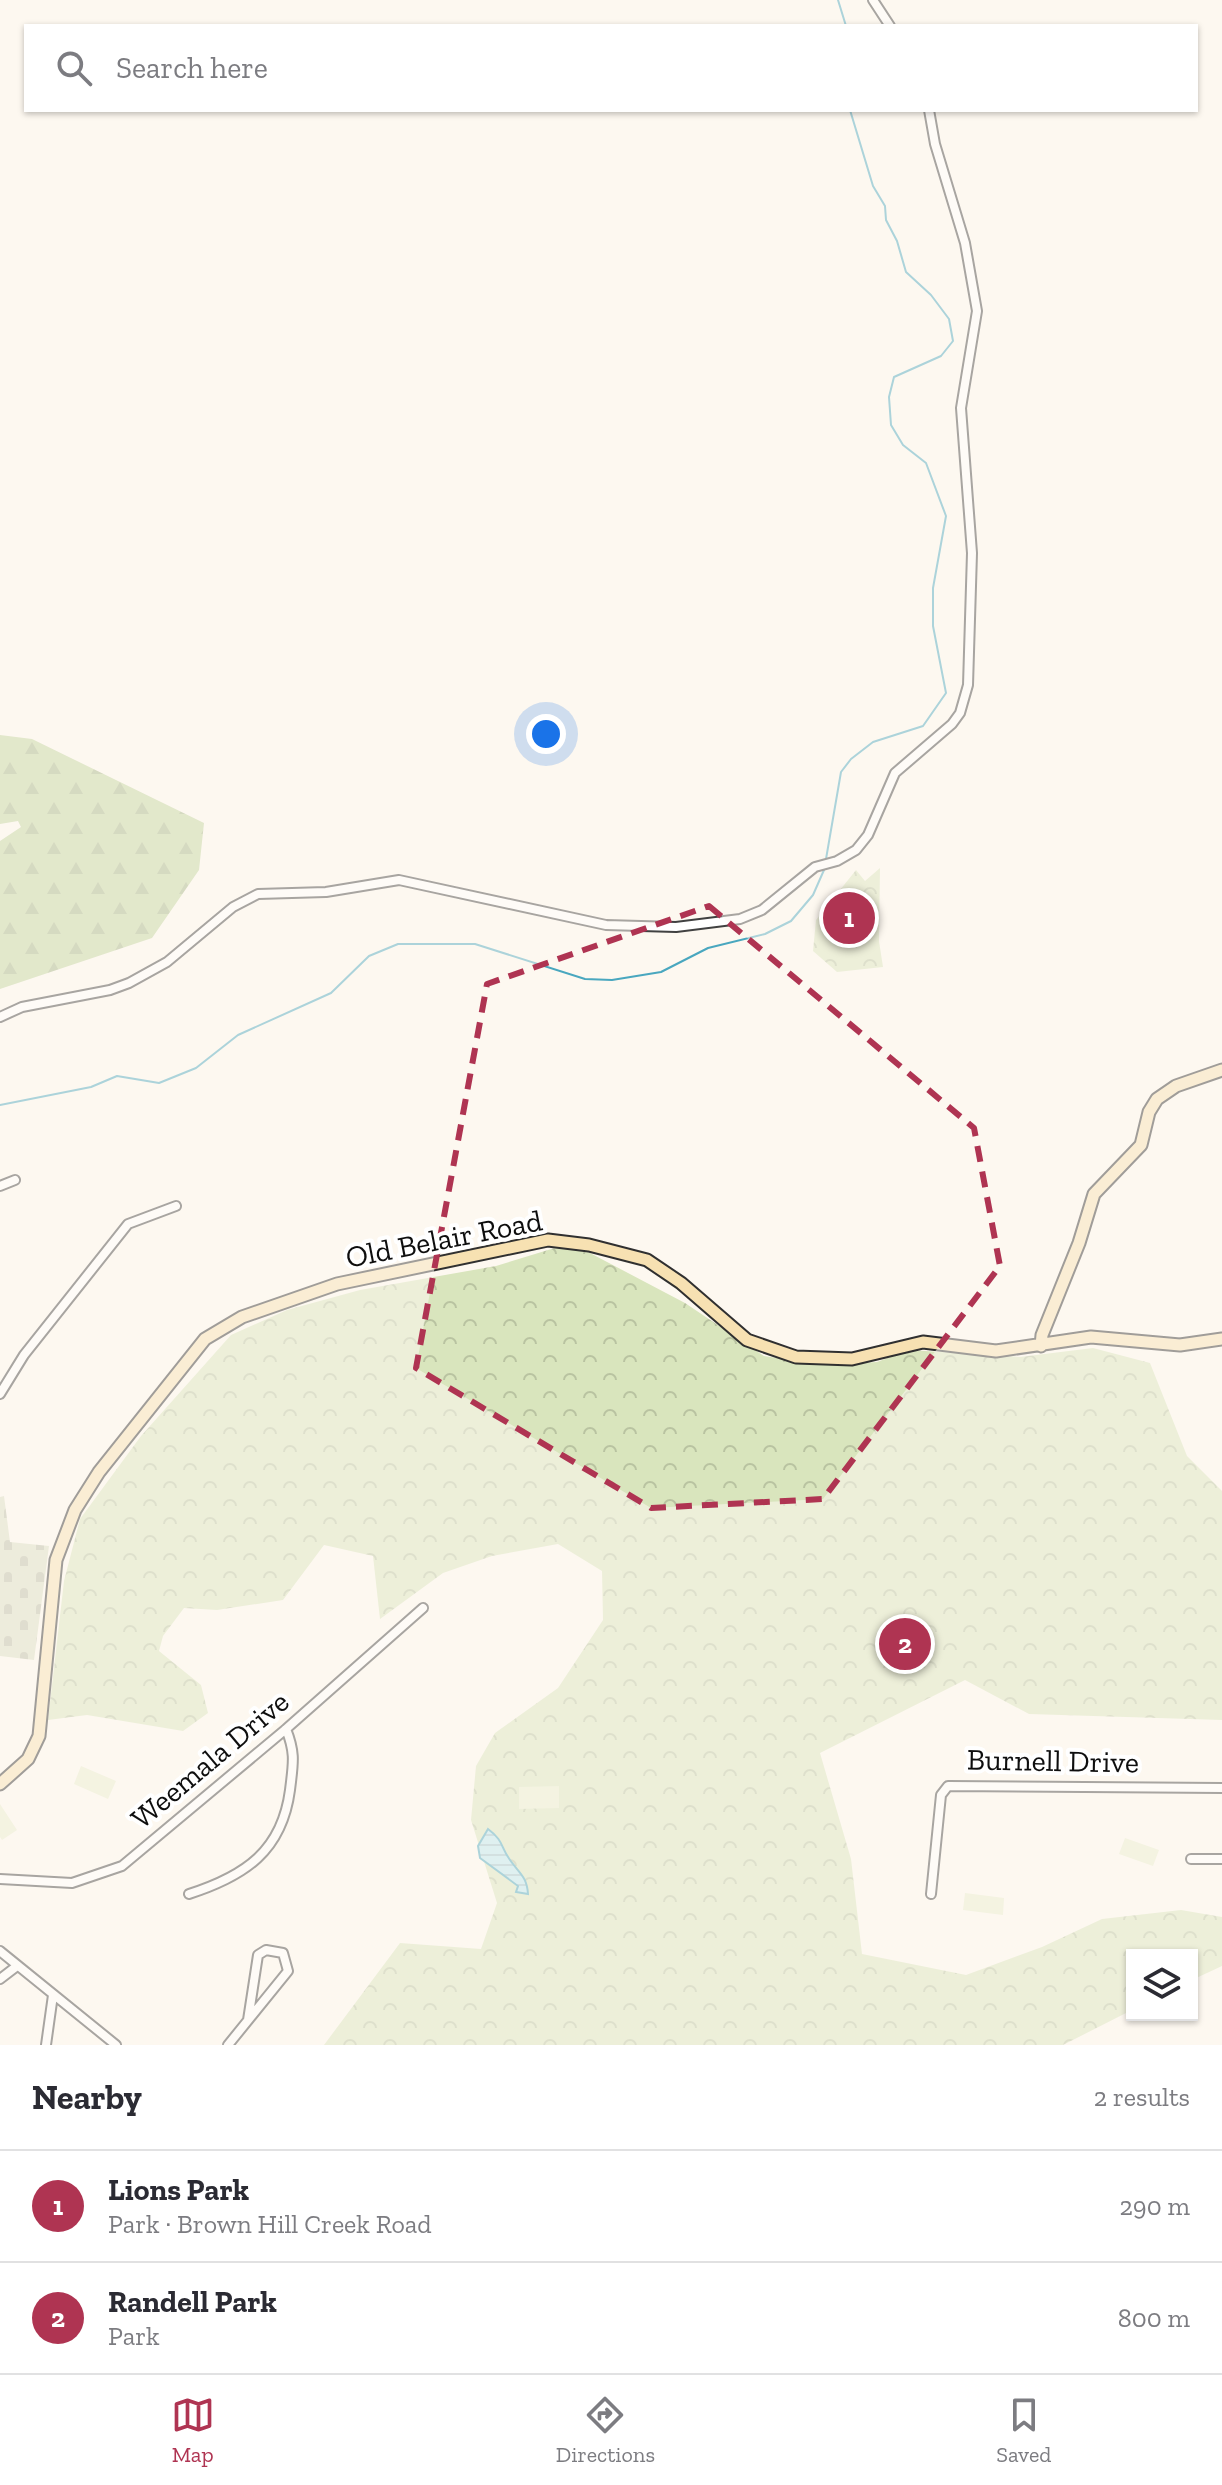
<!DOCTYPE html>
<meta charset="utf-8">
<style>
:root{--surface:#fff;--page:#f2f2f3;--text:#2b2b33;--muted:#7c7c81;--line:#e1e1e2;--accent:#af3452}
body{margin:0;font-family:"Zilla Slab",serif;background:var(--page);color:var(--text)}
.controls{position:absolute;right:24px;bottom:24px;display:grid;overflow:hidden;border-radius:0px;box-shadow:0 2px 6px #0004}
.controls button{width:72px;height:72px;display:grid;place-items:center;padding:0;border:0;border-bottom:2px solid var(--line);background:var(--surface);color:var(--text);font:40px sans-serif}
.you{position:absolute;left:546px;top:734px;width:28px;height:28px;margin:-20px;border:6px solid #fff;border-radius:50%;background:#1a73e8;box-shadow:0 0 0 12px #1a73e833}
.badge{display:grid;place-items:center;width:52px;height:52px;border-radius:50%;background:var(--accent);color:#fff;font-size:26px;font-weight:700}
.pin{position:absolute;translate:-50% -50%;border:4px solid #fff;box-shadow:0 2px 8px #0006}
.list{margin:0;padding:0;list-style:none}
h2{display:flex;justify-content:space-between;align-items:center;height:104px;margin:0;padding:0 32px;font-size:34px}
h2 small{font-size:26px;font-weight:400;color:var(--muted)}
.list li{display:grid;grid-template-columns:52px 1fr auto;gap:24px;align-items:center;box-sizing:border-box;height:112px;padding:0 32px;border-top:2px solid var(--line)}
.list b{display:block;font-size:30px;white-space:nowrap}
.list p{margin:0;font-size:26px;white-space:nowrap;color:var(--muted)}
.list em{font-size:26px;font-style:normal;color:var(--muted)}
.icon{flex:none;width:44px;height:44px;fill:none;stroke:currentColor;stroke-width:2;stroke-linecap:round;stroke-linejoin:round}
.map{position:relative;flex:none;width:1222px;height:2045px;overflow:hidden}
.search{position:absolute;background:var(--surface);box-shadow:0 2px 6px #0004;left:24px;right:24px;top:24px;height:88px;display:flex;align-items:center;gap:20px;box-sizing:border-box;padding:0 28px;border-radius:0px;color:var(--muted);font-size:30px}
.sheet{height:328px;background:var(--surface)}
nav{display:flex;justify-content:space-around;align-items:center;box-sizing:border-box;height:112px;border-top:2px solid var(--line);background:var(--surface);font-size:22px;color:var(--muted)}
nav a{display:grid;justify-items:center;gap:4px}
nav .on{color:var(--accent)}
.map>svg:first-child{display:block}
</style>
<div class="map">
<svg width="1222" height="2045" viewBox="0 0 1222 2045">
<defs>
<pattern id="forest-firs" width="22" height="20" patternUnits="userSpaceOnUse" patternTransform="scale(2)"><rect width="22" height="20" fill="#c1d49e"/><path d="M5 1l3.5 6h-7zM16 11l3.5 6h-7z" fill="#a5b587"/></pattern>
<pattern id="cemetery-stones" width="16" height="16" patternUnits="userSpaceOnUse" patternTransform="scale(2)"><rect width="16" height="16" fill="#dadec3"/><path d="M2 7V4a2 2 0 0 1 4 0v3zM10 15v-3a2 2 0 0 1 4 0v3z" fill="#babda6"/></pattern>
<pattern id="park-crowns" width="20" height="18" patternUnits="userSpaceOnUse" patternTransform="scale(2)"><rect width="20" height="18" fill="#d9e5bd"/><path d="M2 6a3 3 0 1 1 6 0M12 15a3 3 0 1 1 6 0" fill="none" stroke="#b9c3a1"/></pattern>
<pattern id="water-rules" width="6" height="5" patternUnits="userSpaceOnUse" patternTransform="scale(2)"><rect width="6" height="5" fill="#bae6f0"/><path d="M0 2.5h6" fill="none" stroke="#9fc4cd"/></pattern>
</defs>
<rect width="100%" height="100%" fill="#fdf8f0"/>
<path fill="url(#forest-firs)" d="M0 735 32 739 204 823 199 870 152 938 0 989V841L21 827 18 821 0 824Z"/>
<path fill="url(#cemetery-stones)" d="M4 1496 10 1542 49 1546 34 1660 0 1656V1497Z"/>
<path fill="url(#park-crowns)" d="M880 868 879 941 883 967 837 972 813 951 816 920 856 870 865 881Z
M571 1243 685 1303 764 1356 822 1365 877 1362 909 1350 1020 1357 1093 1348 1150 1363 1187 1456 1222 1491V1720L1029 1714 965 1680 820 1753 851 1859 862 1954 966 1975 1042 1947 1102 1919 1181 1910 1222 1917V1966L1192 1980V1955H1132V2010L1063 2045H324L400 1943 481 1949 497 1903 471 1820 476 1766 495 1733 558 1688 603 1620 602 1571 558 1544 492 1556 443 1573 380 1619 373 1556 324 1545 283 1600 217 1610 184 1608 163 1636 159 1651 201 1685 208 1713 183 1731 87 1715 48 1720 64 1581 80 1519 141 1436 231 1335 287 1310 360 1290 496 1266Z"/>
<path fill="#e8edce" d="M81 1766 116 1781 108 1799 74 1784Z
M559 1786V1808L519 1809V1787Z
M0 1804 17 1830 2 1840 0 1837Z
M1125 1838 1159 1850 1153 1866 1119 1854Z
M965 1893 1004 1898 1003 1915 963 1910Z"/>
<path fill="url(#water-rules)" stroke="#49a7bf" stroke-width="2" d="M488 1829C504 1841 500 1846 510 1860 520 1874 527 1877 528 1894L516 1892 518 1886 480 1858 478 1846Z"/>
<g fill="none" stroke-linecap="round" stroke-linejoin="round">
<path stroke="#49a7bf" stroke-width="2" d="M838 0 846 26
M826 859 841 772 851 759 873 742 923 726 946 693 933 626V588L946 516 926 463 903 445 891 425 889 397 894 377 941 356 953 341 949 319 931 295 906 272 897 241 886 220 885 206 873 186 850 110
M0 1105 91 1087 117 1076 159 1083 196 1068 238 1035 331 993 369 956 398 944H475L585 979 612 980 661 972 708 948 765 934 791 921 813 895 824 870"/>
<defs>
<path id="street" d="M873 0 890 26
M0 1017 22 1007 110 990 129 983 167 962 233 907 258 894 326 892 399 880 606 925 676 927 740 919 762 910 815 867 837 861 856 850 868 835 895 773 952 724 960 713 968 685 972 553 961 408 977 311 965 243 935 144 929 110
M0 1186 15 1180
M0 1394 24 1355 128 1224 176 1206
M1191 1859H1222
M0 1879 72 1883 122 1866 286 1729 423 1608
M189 1894C245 1876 282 1851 290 1790 293 1764 296 1754 286 1729
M931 1894 941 1795 948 1786 1222 1788
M0 1951 116 2045
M0 1979 17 1966
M46 2045 53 1995
M228 2045 288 1971 283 1953 266 1950 258 1955 248 2020"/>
<path id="secondary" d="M1041 1346 1042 1335 1079 1243 1094 1194 1141 1145 1149 1112 1157 1099 1176 1086 1222 1070
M0 1784 28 1759 39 1736 56 1560 75 1510 99 1472 205 1339 242 1317 337 1284 548 1240 589 1245 647 1260 681 1283 747 1340 796 1357 852 1359 923 1342 996 1351 1091 1337 1180 1345 1222 1339"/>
</defs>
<use href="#street" stroke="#414141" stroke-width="12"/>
<use href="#secondary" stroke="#303030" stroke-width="15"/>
<use href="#street" stroke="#fff" stroke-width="8"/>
<use href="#secondary" stroke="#f7e1b2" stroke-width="11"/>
</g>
<path d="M0 0H1222V2045H0ZM709 906 974 1128 1000 1266 823 1499 651 1508 416 1368 487 984Z" fill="#fdf8f0" fill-opacity=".55" fill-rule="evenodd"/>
<path fill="none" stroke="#af3452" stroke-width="6" stroke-dasharray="16 10" stroke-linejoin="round" d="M709 906 974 1128 1000 1266 823 1499 651 1508 416 1368 487 984Z"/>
<g text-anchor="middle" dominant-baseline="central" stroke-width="8" stroke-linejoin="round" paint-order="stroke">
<g font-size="30" fill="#0e0e0e" stroke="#fff">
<text transform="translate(444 1239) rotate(-11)">Old Belair Road</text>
<text transform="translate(210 1760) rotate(-40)">Weemala Drive</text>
<text transform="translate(1053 1761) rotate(1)">Burnell Drive</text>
</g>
</g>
</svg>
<div class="controls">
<button><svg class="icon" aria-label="layers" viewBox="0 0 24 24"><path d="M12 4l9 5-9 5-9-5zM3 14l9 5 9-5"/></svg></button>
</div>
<div class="you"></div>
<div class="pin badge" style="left:849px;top:918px">1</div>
<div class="pin badge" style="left:905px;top:1644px">2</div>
<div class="search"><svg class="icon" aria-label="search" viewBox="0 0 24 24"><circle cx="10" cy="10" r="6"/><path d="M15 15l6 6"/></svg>Search here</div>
</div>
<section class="sheet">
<h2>Nearby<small>2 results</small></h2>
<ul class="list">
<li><span class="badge">1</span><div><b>Lions Park</b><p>Park · Brown Hill Creek Road</p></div><em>290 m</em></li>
<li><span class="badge">2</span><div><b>Randell Park</b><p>Park</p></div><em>800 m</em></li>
</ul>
</section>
<nav>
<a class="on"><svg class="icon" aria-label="map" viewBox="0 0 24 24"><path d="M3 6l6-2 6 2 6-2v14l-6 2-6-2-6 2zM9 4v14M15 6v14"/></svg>Map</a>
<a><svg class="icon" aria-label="directions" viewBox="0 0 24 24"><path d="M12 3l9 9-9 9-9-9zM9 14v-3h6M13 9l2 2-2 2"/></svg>Directions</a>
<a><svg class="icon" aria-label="saved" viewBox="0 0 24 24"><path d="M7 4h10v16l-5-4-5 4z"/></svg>Saved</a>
</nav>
